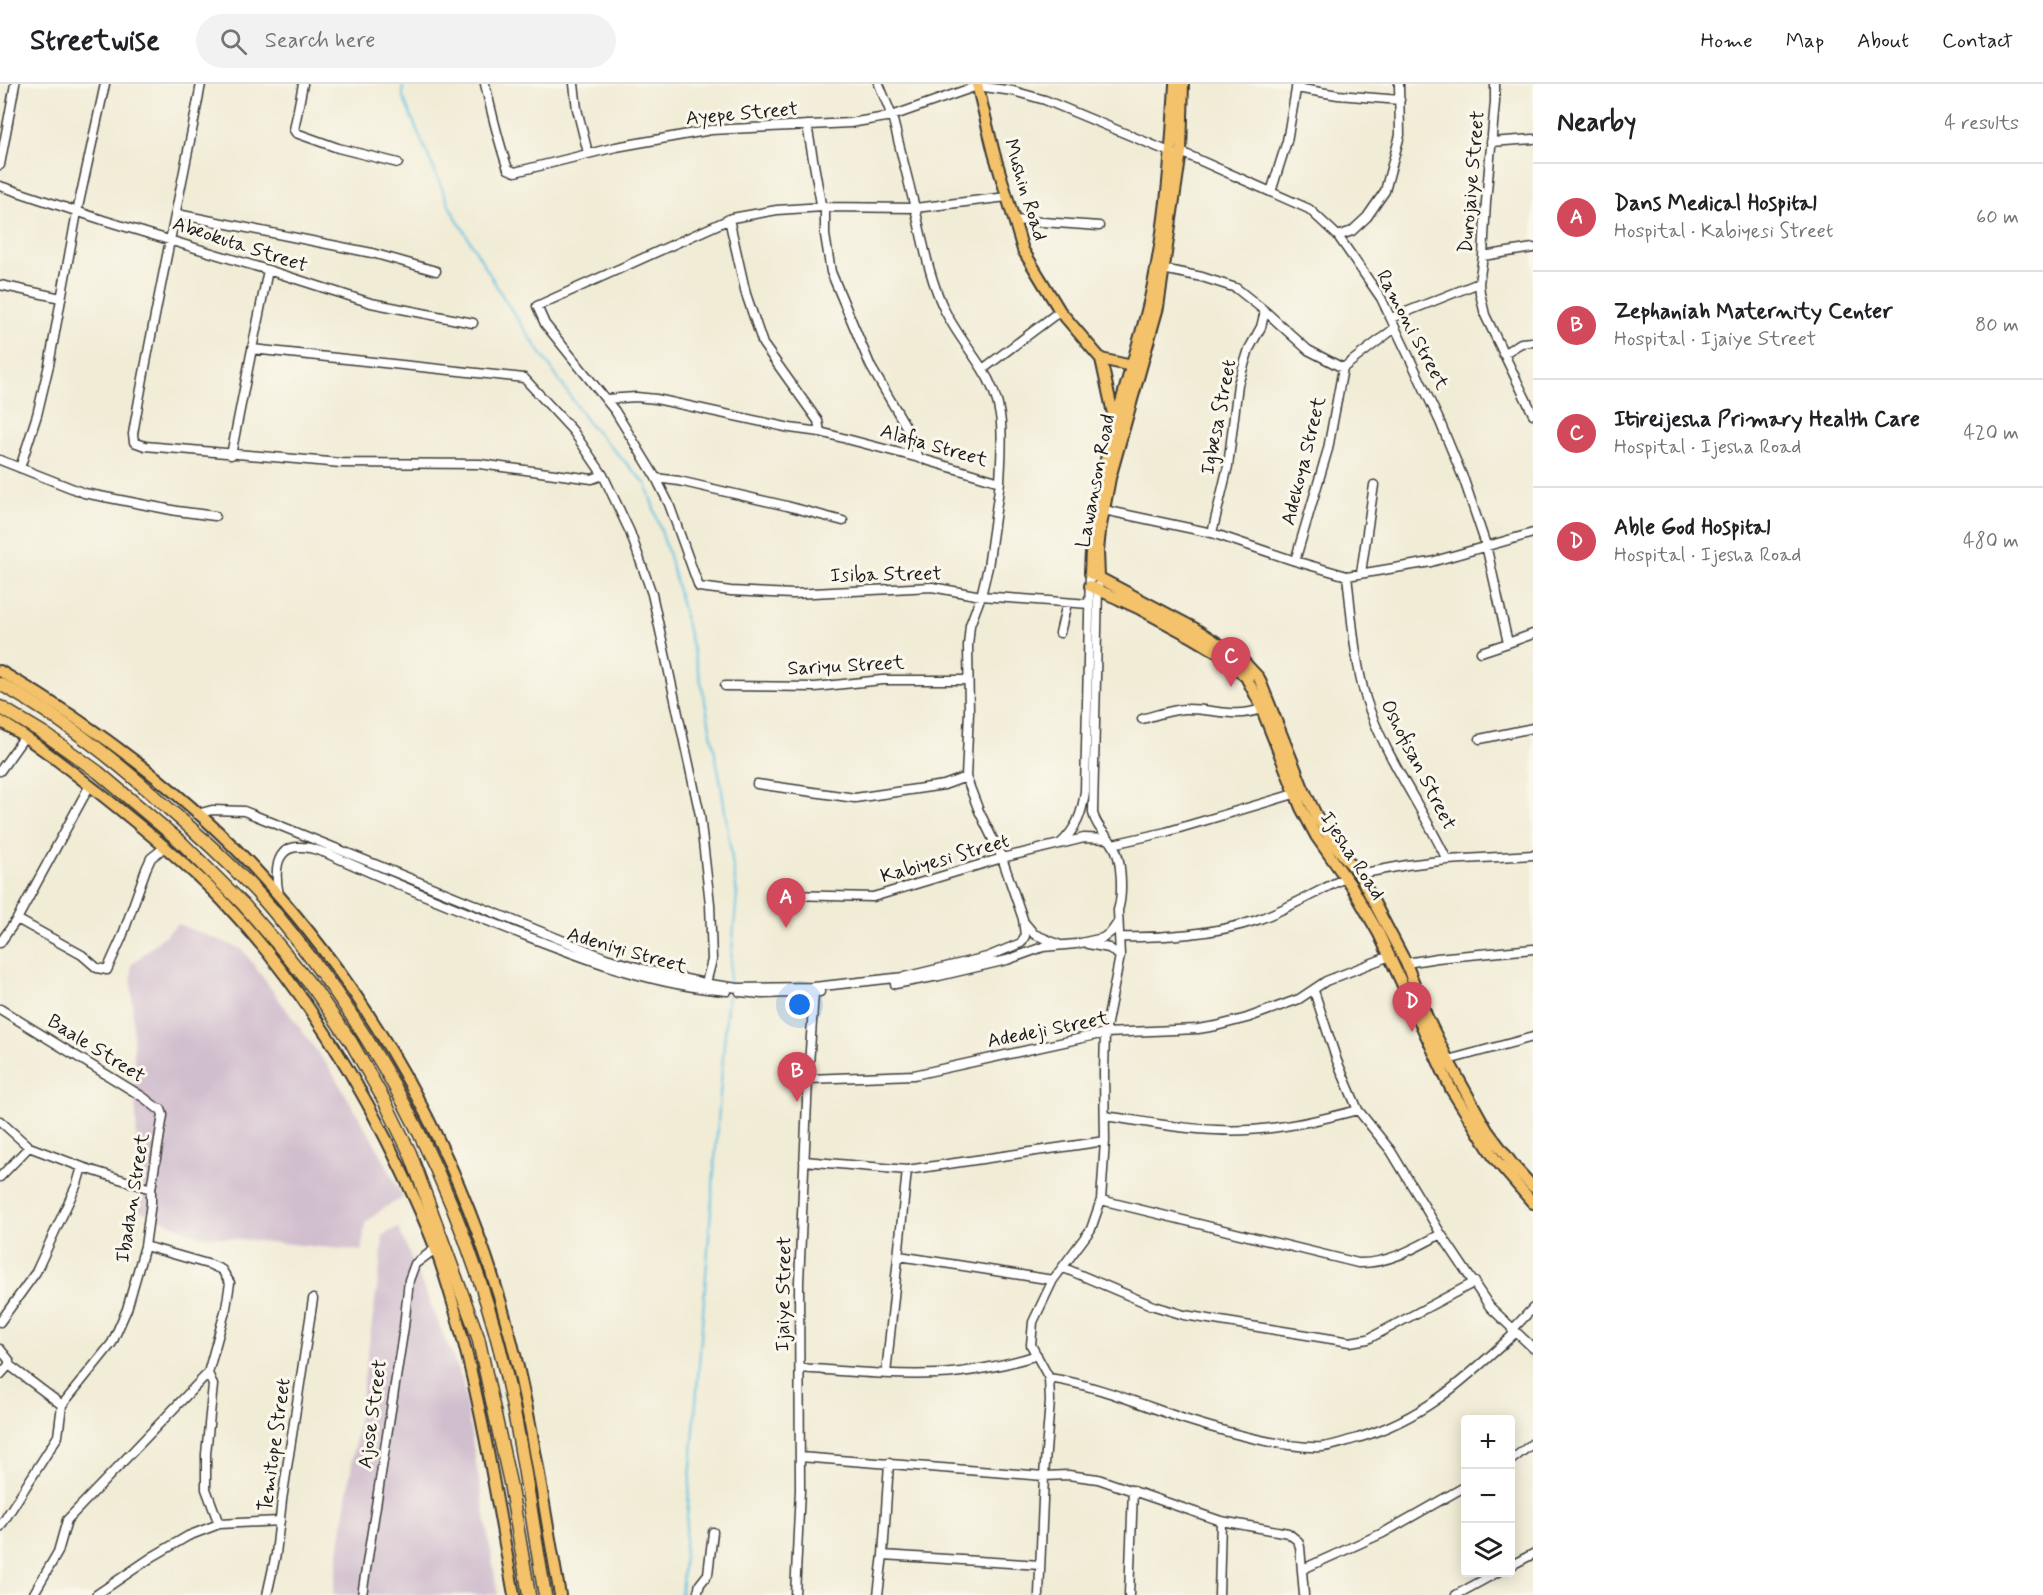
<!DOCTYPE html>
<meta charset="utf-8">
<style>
:root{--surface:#fff;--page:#f2f2f2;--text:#202124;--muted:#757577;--line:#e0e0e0;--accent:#d1495b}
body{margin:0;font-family:Mynerve,sans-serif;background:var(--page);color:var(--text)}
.controls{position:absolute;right:18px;bottom:18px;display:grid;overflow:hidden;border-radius:6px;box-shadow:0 3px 15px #0003}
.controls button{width:54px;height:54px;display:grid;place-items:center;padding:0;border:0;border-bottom:2px solid var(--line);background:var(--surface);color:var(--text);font:30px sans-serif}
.you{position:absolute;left:800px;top:921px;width:21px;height:21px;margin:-15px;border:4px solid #fff;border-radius:50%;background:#1a73e8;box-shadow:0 0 0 9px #1a73e833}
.badge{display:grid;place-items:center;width:39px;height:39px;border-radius:50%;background:var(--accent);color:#fff;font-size:20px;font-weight:700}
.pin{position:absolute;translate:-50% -50px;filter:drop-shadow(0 2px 3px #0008)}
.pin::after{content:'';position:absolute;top:32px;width:21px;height:18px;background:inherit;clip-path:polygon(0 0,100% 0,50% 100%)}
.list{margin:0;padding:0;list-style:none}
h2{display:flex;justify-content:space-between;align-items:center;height:78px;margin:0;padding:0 24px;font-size:26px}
h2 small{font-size:20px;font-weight:400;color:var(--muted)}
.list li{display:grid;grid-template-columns:39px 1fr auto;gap:18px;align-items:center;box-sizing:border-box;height:108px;padding:0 24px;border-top:2px solid var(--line)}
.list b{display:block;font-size:22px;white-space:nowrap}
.list p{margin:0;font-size:20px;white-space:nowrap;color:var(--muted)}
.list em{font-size:20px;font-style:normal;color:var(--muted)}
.icon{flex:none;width:33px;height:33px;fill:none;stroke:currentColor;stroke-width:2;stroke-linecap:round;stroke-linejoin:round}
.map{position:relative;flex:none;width:1533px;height:1511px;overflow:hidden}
header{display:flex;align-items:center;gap:36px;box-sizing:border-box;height:84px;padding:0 30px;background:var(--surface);border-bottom:2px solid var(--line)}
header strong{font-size:28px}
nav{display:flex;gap:33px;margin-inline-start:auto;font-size:21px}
.search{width:420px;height:54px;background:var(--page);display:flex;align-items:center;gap:15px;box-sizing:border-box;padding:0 21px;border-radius:33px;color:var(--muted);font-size:22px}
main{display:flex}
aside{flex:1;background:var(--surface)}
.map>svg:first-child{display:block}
</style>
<header>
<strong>Streetwise</strong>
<div class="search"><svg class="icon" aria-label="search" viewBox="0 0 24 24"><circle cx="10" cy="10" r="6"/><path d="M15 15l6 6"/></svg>Search here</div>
<nav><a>Home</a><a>Map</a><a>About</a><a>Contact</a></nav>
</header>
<main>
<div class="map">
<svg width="1533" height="1511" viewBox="0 0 1533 1511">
<rect width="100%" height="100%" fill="#fbf7ec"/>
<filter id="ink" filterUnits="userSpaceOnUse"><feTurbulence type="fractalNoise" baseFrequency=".0167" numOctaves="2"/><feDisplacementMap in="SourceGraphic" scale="12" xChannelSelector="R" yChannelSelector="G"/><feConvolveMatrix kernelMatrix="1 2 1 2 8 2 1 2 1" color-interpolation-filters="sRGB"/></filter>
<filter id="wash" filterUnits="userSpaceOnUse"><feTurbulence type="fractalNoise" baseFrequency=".008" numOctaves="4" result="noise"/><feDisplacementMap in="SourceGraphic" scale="24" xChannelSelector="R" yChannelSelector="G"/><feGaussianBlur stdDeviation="1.35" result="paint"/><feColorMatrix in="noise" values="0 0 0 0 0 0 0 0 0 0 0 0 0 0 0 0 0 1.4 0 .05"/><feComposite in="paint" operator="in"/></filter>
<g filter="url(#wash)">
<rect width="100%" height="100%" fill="#f1ecd6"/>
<path fill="#d0bdcd" d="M178 840 242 865 332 988 380 1068 403 1114 384 1124 365 1139 362 1167 197 1151 139 1126 131 881Z
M398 1143 462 1295 498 1511H333L381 1176 383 1151Z"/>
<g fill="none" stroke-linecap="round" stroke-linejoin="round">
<path stroke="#61c0e0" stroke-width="2" d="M403 0V13L450 123 506 218 589 340 646 400 670 475 702 602 721 700 737 810 729 900
M681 1511 728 909"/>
</g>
</g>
<g filter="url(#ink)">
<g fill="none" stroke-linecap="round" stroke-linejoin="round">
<defs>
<path id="minor" d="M201 0C179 117 153 233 133 350L134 358 145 362 341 379 480 380 592 395 603 391
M303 0 294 46 296 49 338 64 398 79
M485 0C492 29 498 57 508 85L515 88 616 63 711 46 850 39 892 32 977 2 1013 7 1045 16 1172 69
M574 0 577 25 588 69
M879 0 892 32 915 124 823 123 777 126 732 134 537 222 545 240 615 327 656 394 669 420 699 503 731 507 793 510 932 503 981 512 1089 520
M1495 0V18L1486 118 1483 172 1479 199 1480 209 1485 231 1533 330
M1296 4 1338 11 1400 16
M807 41 821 120 825 125V151L831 188 871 283 908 346 919 374
M1491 58 1533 55
M1181 68 1309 125 1338 152 1381 214 1440 338 1464 396 1486 461 1508 559 1533 550
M0 81 15 0
M0 102 103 136 268 186 371 219 473 239
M1271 108 1287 57 1297 0
M177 130 372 169 436 187
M729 135 746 210 763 260 818 337 820 348
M1014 136 1099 142
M1338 152 1352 147 1367 133 1385 107 1400 51 1399 0
M1483 172 1533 164
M1163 185 1202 193 1236 204 1265 227 1308 266 1343 284 1395 244
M268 186 252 265 524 294 573 347 603 391 630 448 652 510 700 731 710 820 712 876 706 899
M0 201 61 214
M1391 234 1479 199
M1503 270 1521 259 1533 258
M983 285 1060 227
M606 315 636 313 656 315 790 344 820 348 919 374 1000 398C1002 355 1007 322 981 283 969 264 954 246 944 225 929 193 923 158 915 124L1007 113
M231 371 252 265
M0 376 84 409 177 427 215 432
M20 384 37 331 49 281 77 128 105 0
M656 394 679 397 787 422 843 437
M1104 426 1212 449 1295 477 1347 492 1431 478 1533 449
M1212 449 1228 382 1238 300 1249 265 1261 243 1265 227
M1295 477 1328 365 1343 284
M1361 489 1374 401
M1347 492C1352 533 1354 575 1366 615 1384 672 1422 722 1447 776
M1060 549 1067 519
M1481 568 1508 559
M725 602 815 603 882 596H968
M1142 635C1156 631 1170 626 1185 625 1212 624 1233 635 1261 625
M1480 655 1533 644
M0 687 25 652
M757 700 855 714 944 701 966 693
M197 730 212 726 244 727 606 874 658 889 709 900 738 904 814 903 904 893 987 873 1021 859 1025 852 1023 835 1002 774 979 727 966 693 969 628 968 562 970 541 981 512 988 483 1000 398
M1060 760C1077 744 1082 730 1085 707L1090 489
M1113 760 1166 748 1294 710
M1359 790 1407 781 1447 776 1533 771
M279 811C275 792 273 761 302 763 311 763 319 767 326 769 393 799 461 827 529 853 594 878 657 902 727 907
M788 811 873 813 1002 774 1084 754 1109 755
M17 835 82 871 97 884 107 886 122 853 146 785 151 774 165 763
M1024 838 1034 850 1060 861
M1120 853C1163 854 1216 850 1257 836 1287 825 1316 808 1345 794
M0 859 17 835 90 701
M1088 860 1109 864 1120 872
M1406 879 1437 874 1533 865
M895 900 939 892 1007 876 1043 863 1076 860 1103 854 1112 847 1118 838
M1314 907 1337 977 1358 1026 1391 1067 1441 1150 1490 1223 1533 1264
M740 908 762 910 820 908
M0 925 143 1013 157 1024 161 1025 163 1031 151 1105V1119L145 1162 127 1225 112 1259 62 1321 58 1352 0 1443
M1448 976 1533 953
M808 995 914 991 1105 949 1198 945 1216 942 1247 934 1299 915 1326 897 1390 872
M1105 1032C1142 1037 1178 1045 1216 1046 1264 1049 1312 1038 1358 1026
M0 1037 29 1063 82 1083 151 1105
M804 1077 907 1086 1105 1057
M0 1093 29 1063
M1101 1116 1358 1179C1388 1180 1415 1164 1441 1150
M145 1162 211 1181 222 1186 230 1199 226 1224 208 1289 213 1301 206 1370V1405L219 1440
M899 1172 1053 1196
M1064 1184 1151 1221 1184 1231 1350 1258 1368 1255 1475 1198
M0 1238 36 1188 77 1100 82 1083
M1512 1246 1533 1224
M0 1265 9 1276V1281L0 1291
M9 1281 62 1321
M800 1284C846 1287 892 1292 938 1290 967 1289 1010 1280 1037 1271
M886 1290 907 1086
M1049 1294C1096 1301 1140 1320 1184 1335 1222 1347 1283 1365 1322 1363 1334 1362 1346 1357 1358 1354 1425 1334 1465 1295 1515 1249
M800 1373 1044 1392 1068 1391 1098 1395 1221 1437 1288 1449 1298 1457 1300 1463 1304 1511
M1510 1377 1533 1359
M883 1471 1040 1481
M1510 1482 1533 1470
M1303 1485 1383 1449 1466 1402
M33 1511 58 1468 67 1436 208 1289
M96 1511 152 1473 188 1452 219 1440 280 1437
M267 1511 276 1470 282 1416 313 1215
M362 1511 404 1243 409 1196 415 1180 435 1165
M697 1511 700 1500 708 1490 713 1448
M795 1511 800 1406 799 1198 808 995 814 909
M878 1511 883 1471 889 1379
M1039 1511 1044 1392 1050 1317 1049 1294 1031 1261 1033 1238 1053 1196 1091 1145 1101 1116 1105 1057 1104 989 1105 949 1120 872 1118 826C1123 811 1122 774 1113 761 1106 750 1096 743 1093 729L1098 502
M1129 1511 1133 1406
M1219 1511 1221 1437
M1456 1511 1498 1488"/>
<path id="major" d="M977 0 994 69 1023 166 1060 227 1101 275 1132 282
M1175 0C1171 76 1165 157 1146 231 1123 316 1092 400 1090 489L1194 544 1233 569 1245 579 1259 594 1303 704 1318 735 1332 758 1359 790 1406 879 1427 933 1448 976 1487 1046 1513 1081 1533 1103
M1101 275 1115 339
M1099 493 1098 467 1100 447 1110 394 1158 223 1181 68 1183 0
M1090 502 1140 525 1190 552 1222 571 1246 593 1259 618 1301 724 1316 752 1352 803 1379 850 1451 1005 1495 1075 1533 1119
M0 587C94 641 193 715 265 796 383 926 467 1086 511 1255 533 1338 544 1427 560 1511
M0 637C35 658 66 683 98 708 141 742 184 777 222 816 289 887 342 968 386 1055 404 1091 422 1128 436 1166 475 1277 493 1395 514 1511"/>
<path id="highway" d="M0 600C61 633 118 678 169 725 197 749 224 774 250 801 272 823 291 849 310 873 391 979 449 1096 488 1223 517 1316 528 1415 545 1511
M0 623 45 650 98 688 182 759 243 820 275 857 315 906 351 958 384 1016 410 1069 478 1253 510 1399 529 1511"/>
</defs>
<use href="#minor" stroke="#3c3b38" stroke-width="11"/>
<use href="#major" stroke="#3c3b38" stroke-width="14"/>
<use href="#highway" stroke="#3c3b38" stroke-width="15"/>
<use href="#minor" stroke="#fff" stroke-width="8"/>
<use href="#major" stroke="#f3c26a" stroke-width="10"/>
<use href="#highway" stroke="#f3c26a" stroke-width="12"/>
</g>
</g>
<g text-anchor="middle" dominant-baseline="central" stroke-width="6" stroke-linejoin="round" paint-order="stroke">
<g font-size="20" fill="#1c1c1c" stroke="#fbf7ec">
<text transform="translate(742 30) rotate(-5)">Ayepe Street</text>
<text transform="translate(1472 98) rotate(-85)">Durojaiye Street</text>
<text transform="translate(1025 106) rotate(73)">Mushin Road</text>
<text transform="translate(240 161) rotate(18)">Abeokuta Street</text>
<text transform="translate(1412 246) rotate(62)">Ramoni Street</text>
<text transform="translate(1219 333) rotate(-79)">Igbesa Street</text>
<text transform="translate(934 362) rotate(16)">Alafia Street</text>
<text transform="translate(1304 377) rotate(-76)">Adekoya Street</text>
<text transform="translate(1096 397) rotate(-79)">Lawanson Road</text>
<text transform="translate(886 491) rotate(-1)">Isiba Street</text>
<text transform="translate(846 582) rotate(-3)">Sariyu Street</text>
<text transform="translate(1418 681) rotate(63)">Oshofisan Street</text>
<text transform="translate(1352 772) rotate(57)">Ijesha Road</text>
<text transform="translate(945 775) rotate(-16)">Kabiyesi Street</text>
<text transform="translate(627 867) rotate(16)">Adeniyi Street</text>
<text transform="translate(1048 946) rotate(-11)">Adedeji Street</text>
<text transform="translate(96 965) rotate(32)">Baale Street</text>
<text transform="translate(133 1114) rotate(-81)">Ibadan Street</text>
<text transform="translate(784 1210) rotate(-89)">Ijaiye Street</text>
<text transform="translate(373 1330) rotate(-82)">Ajose Street</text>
<text transform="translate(275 1361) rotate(-82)">Temitope Street</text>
</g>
</g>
</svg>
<div class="controls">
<button>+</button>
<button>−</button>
<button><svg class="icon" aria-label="layers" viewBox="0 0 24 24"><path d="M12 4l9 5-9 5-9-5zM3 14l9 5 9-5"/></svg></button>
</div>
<div class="you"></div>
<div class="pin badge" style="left:786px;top:844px">A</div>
<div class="pin badge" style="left:797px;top:1018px">B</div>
<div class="pin badge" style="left:1231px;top:603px">C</div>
<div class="pin badge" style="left:1412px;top:948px">D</div>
</div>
<aside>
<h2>Nearby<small>4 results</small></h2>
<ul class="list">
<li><span class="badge">A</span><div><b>Dans Medical Hospital</b><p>Hospital · Kabiyesi Street</p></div><em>60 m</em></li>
<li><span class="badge">B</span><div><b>Zephaniah Maternity Center</b><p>Hospital · Ijaiye Street</p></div><em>80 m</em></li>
<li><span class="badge">C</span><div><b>Itireijesha Primary Health Care</b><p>Hospital · Ijesha Road</p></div><em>420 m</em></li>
<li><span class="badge">D</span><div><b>Able God Hospital</b><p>Hospital · Ijesha Road</p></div><em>480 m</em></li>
</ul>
</aside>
</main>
